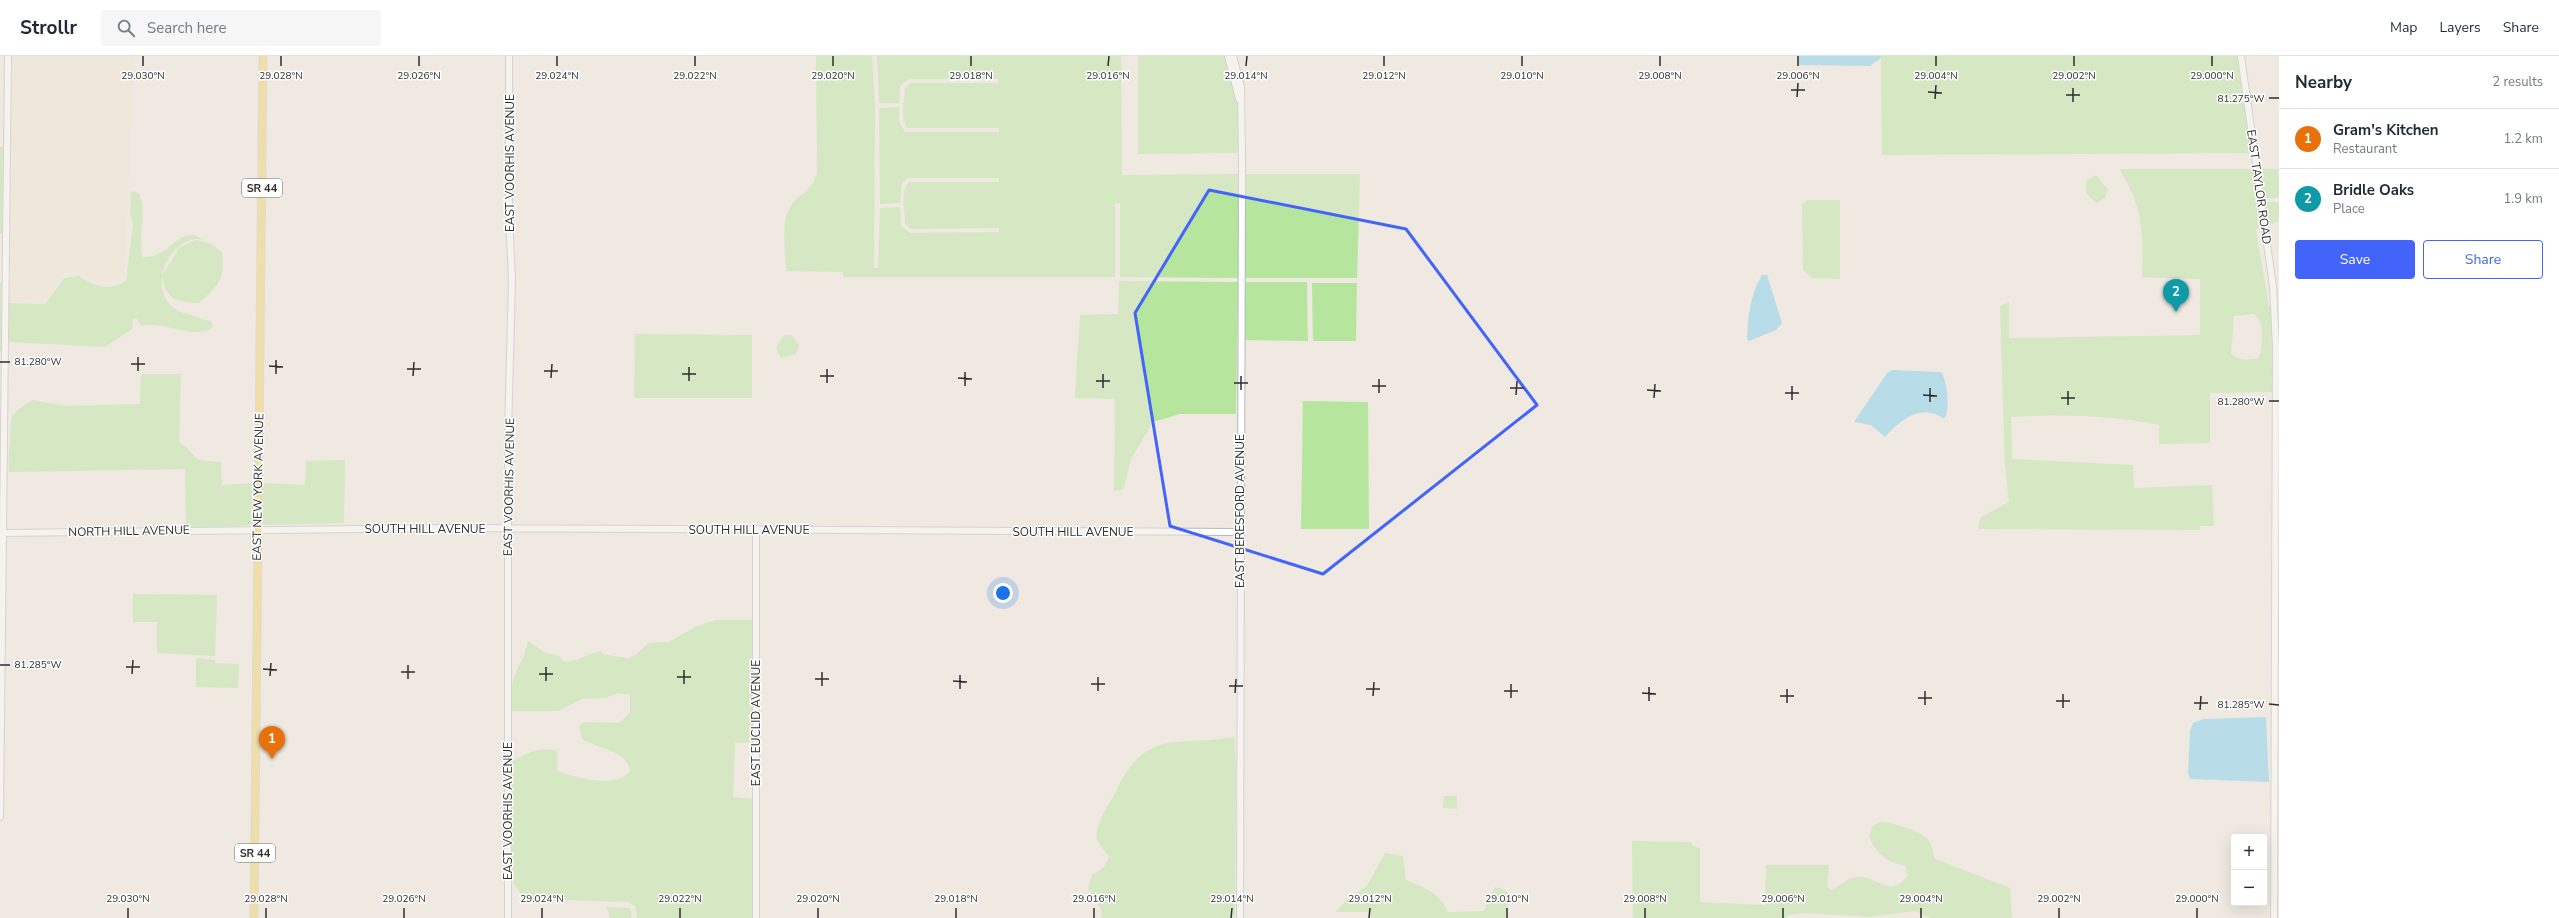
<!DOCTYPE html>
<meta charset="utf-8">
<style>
:root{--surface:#fff;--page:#f6f6f7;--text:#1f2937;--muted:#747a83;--line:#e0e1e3;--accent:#4264fb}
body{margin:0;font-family:"Nunito Sans",sans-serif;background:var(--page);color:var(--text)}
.controls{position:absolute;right:12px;bottom:12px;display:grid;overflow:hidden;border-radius:4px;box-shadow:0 4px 16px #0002}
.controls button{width:36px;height:36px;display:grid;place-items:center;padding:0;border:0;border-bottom:1px solid var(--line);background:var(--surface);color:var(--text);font:20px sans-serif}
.you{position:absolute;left:1003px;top:537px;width:14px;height:14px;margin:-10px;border:3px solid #fff;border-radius:50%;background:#1a73e8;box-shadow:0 0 0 6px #1a73e833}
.badge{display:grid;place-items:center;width:26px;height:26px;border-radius:50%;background:var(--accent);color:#fff;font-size:13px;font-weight:700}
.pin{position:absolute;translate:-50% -33px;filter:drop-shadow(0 1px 2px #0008)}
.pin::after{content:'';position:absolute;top:21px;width:14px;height:12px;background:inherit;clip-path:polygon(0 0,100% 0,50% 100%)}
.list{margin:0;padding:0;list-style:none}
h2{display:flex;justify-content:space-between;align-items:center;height:52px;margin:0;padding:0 16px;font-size:17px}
h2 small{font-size:13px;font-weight:400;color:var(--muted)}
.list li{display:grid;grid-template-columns:26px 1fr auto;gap:12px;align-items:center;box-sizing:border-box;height:60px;padding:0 16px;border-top:1px solid var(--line)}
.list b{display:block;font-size:15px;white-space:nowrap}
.list p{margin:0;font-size:13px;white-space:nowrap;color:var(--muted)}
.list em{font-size:13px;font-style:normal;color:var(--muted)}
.actions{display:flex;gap:8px;padding:12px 16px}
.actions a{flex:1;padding:9px 0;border:1px solid var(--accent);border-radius:4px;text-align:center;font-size:14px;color:var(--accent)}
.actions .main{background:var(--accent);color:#fff}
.icon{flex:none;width:22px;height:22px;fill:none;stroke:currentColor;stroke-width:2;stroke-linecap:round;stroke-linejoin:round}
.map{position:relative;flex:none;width:2279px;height:862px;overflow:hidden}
header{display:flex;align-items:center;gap:24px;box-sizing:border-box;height:56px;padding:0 20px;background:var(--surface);border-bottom:1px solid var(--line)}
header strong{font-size:19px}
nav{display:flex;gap:22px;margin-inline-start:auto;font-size:14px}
.search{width:280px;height:36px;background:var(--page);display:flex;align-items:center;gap:10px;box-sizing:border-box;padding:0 14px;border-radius:4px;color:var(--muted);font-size:15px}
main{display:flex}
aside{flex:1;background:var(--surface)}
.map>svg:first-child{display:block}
</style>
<header>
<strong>Strollr</strong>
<div class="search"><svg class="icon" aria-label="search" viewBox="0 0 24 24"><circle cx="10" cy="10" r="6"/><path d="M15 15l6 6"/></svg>Search here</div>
<nav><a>Map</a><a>Layers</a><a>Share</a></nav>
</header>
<main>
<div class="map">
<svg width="2279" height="862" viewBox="0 0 2279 862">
<rect width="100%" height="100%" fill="#efe9e1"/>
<path fill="#f0e6d1" d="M13 0H134L125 221 102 226 89 223 74 215 64 218 44 246H10Z"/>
<path fill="#b6e59e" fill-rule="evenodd" d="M816 0H872L875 50 874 212H878L880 152 900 151 901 170 910 177 999 176V172L911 173 905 168C905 157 900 134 909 126H999V122H908L902 127 900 147 880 148 879 52 899 51V66L905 76H999V72H907C900 62 904 44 905 32L911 27H998L999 23H909L900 30 899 47H879L877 0H1121L1122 119 1240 118V222L1120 221V147H1115V221H843V216L786 215C786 196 780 168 790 151 799 137 814 134 817 115Z
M1138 0H1237L1238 97 1138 98Z
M1881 0H2238L2251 97 1882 99Z
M0 91H3L2 178H0Z
M2119 113H2254L2262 171 2256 174 2269 250H2272L2274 290 2272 469V336L2210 337V387L2159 388V369C2109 359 2062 358 2011 361L2012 403 2133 409 2134 432 2212 429 2214 470H2200V474L1978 473 1981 461 2009 446 2005 408 2000 250 2009 246V282L2200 279V223L2142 221C2144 179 2143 149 2119 113ZM2254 258C2265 265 2263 291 2259 302 2248 304 2240 305 2231 298L2234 260Z
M2258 113H2279V142H2263Z
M1245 118H1360L1357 222H1245Z
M2096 119 2108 134 2105 142 2096 147C2087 140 2084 135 2087 124Z
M133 135 139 137C148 156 137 181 143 201 171 203 176 170 201 182 205 184 208 184 212 187 179 167 139 229 177 254 181 257 187 257 191 259 199 262 202 264 211 265L213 272C190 284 163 264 141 270L137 263 133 262 132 273 105 291 8 286V247L45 248 64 222 79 220C95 230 107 236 126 225L133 168 130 157 131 136Z
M1807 144H1840V223L1812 222 1803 214 1802 148Z
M2263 146H2279V165L2266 170Z
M196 184 209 187 222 196C225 223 219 229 199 247 175 246 166 244 162 219L180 191Z
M1119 225 1238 226 1236 358H1180L1153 366 1131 403 1123 434 1114 435 1115 343 1075 342 1080 259 1118 258Z
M1245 226H1307L1308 285 1244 284Z
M0 227H2L3 295H0Z
M1312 227H1357L1356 285H1313Z
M635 278 752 279V342H634Z
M784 279H791L799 289 796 298 781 302 776 292Z
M141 318H181L179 386 186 391 198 404 221 406 222 429 256 427 255 469 186 472 185 413 9 416C8 405 9 396 10 385 12 357 7 361 32 344L66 350 140 348Z
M1303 345 1368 346 1369 473H1301Z
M345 404 344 467 260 469V427L305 429 306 405Z
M133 538 217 539 215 600 157 597V566H133Z
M716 564H754L753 686 735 687 733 741 754 743V862H637L635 850 628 846 532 843 522 840 513 826 510 706C524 699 541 689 557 695V714L562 717C582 722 615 733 630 715 626 693 598 693 582 683L579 670 584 666 620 667 630 656V639L618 637 605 642 582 643 558 655H512L510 643 514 620 524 600 528 585 546 597 560 600 563 605C577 607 588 597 601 595L602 598 627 602 634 600 649 587 669 586 697 570Z
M196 602 215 604V607L239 608 238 632 196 631Z
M1234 681 1236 715 1235 862H1102L1101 853 1088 833 1092 819 1103 812 1109 801 1096 783C1099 760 1107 753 1117 733 1147 671 1179 691 1234 681Z
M1444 740H1457V753L1443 752Z
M1880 766C1893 766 1922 775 1929 785 1932 790 1933 798 1935 803L2010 832 2012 862H1931L1915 855 1869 861 1807 857 1789 859 1786 862H1633L1632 785 1691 786 1693 790 1700 792V846L1765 849 1766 809H1829L1827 831 1832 834C1839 830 1849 821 1856 821 1877 818 1889 845 1908 819L1905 810C1886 806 1877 798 1869 781L1872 771Z
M1385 797 1403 800 1406 824C1423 831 1440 837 1448 856L1484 855 1495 831 1505 834 1510 839 1505 862H1371V856H1335L1351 840 1367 830Z
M607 851 630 852 632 862H610Z"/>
<path fill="#75cff0" d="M1799 0H1881V2L1870 10 1799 9Z
M1762 219H1767L1782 267 1776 274 1749 285 1747 283C1748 260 1750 239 1762 219Z
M1892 314 1941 316C1947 323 1951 355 1944 363 1922 346 1900 364 1885 381L1871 369 1854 366 1887 317Z
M2266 661 2269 726 2190 723 2188 717 2190 675 2193 667 2203 663Z"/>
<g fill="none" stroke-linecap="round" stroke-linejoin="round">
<defs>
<path id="secondary" d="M1228 0 1239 43
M1233 0 1241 31 1242 104 1240 862
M2241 0 2273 231 2276 290 2274 862
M756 473V862
M0 477 447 472 1240 476
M0 761 8 0
M508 862V377L512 223 509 161V0"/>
<path id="primary" d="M254 862 263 0"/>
</defs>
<use href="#secondary" stroke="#b4b7c1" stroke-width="8"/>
<use href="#primary" stroke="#c9c9c9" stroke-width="9"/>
<use href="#secondary" stroke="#fff" stroke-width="6"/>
<use href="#primary" stroke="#f2d163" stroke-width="7"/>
</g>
<path d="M0 0H2279V862H0ZM1209 134 1406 173 1537 349 1323 518 1170 470 1135 257Z" fill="#efe9e1" fill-opacity=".55" fill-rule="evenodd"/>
<path fill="none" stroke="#4264fb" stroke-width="3" stroke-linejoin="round" d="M1209 134 1406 173 1537 349 1323 518 1170 470 1135 257Z"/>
<path fill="none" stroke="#2e2e2e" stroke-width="1.5" d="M143 10V0M281 10V0M419 10V0M557 10V0M695 10V0M833 10V0M971 10V0M1108 10 1109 0M1246 10 1247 0M1384 10V0M1522 10V0M1660 10V0M1798 10V0M1936 10V0M2074 10V0M2212 10V0M1791 34H1805M1928 36 1942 37M2066 39H2080M1797 41 1798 27M2269 42H2279M1935 43 1936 29M2073 46V32M0 306H10M131 308H145M269 310 283 311M407 313H421M138 315V301M544 315H558M276 318V304M682 318H696M413 320 414 306M820 320H834M551 322 552 308M958 322 972 323M689 325V311M1096 325H1110M827 327V313M1234 327H1248M965 330V316M1372 330H1386M1103 332V318M1510 332H1524M1241 334V320M1647 334 1661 335M1379 337V323M1785 337H1799M1516 339 1517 325M1923 339 1937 340M1654 342 1655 328M2061 342H2075M1792 344V330M2269 345H2279M1930 346V332M2068 349V335M0 609H10M126 611H140M263 613 277 614M401 616H415M132 618 133 604M539 618H553M270 620 271 607M677 621H691M408 623V609M815 623H829M546 625V611M953 625 967 626M684 628V614M1091 628H1105M822 630V616M1229 630H1243M960 633V619M1366 633H1380M1098 635V621M1504 635H1518M1235 637 1236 623M1642 637 1656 638M1373 640 1374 626M1780 640H1794M1511 642V628M1918 642H1932M1649 645V631M2056 645H2070M1787 647V633M2194 647H2208M2269 648 2279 649M1925 649V635M2063 652V638M2200 654 2201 640M128 862V852M266 862V852M404 862V852M542 862V852M680 862V852M818 862V852M956 862V852M1094 862V852M1231 862 1232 852M1369 862 1370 852M1507 862V852M1645 862V852M1783 862V852M1921 862V852M2059 862V852M2197 862V852"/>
<g text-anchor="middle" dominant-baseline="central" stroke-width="3" stroke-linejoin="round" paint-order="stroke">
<g fill="#fff" stroke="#6d6d6d" stroke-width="1">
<rect x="242" y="123" width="40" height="18" rx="3"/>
<rect x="235" y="788" width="40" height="18" rx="3"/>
</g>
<g font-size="11" font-weight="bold" fill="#2e2e2e">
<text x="262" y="132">SR 44</text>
<text x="255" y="797">SR 44</text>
</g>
<g font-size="12" fill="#2e2e2e" stroke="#fff">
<text transform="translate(510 107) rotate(-90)">EAST VOORHIS AVENUE</text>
<text transform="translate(2259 131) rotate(82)">EAST TAYLOR ROAD</text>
<text transform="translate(258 431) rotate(-89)">EAST NEW YORK AVENUE</text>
<text transform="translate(509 431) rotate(-89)">EAST VOORHIS AVENUE</text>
<text transform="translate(1240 455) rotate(-90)">EAST BERESFORD AVENUE</text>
<text x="425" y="473">SOUTH HILL AVENUE</text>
<text x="749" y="474">SOUTH HILL AVENUE</text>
<text transform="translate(129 475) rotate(-1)">NORTH HILL AVENUE</text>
<text x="1073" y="476">SOUTH HILL AVENUE</text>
<text transform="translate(756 667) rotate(-90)">EAST EUCLID AVENUE</text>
<text transform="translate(508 755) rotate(-90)">EAST VOORHIS AVENUE</text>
</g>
</g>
<g font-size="10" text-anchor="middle" fill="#2e2e2e" stroke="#fff" stroke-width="3" stroke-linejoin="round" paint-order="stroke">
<text x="143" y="23">29.030°N</text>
<text x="281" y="23">29.028°N</text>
<text x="419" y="23">29.026°N</text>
<text x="557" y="23">29.024°N</text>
<text x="695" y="23">29.022°N</text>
<text x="833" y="23">29.020°N</text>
<text x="971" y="23">29.018°N</text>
<text x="1108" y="23">29.016°N</text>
<text x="1246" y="23">29.014°N</text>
<text x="1384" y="23">29.012°N</text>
<text x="1522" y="23">29.010°N</text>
<text x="1660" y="23">29.008°N</text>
<text x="1798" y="23">29.006°N</text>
<text x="1936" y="23">29.004°N</text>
<text x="2074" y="23">29.002°N</text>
<text x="2212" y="23">29.000°N</text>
<text x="2241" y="46">81.275°W</text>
<text x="38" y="309">81.280°W</text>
<text x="2241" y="349">81.280°W</text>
<text x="38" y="612">81.285°W</text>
<text x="2241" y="652">81.285°W</text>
<text x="128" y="846">29.030°N</text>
<text x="266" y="846">29.028°N</text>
<text x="404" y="846">29.026°N</text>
<text x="542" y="846">29.024°N</text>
<text x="680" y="846">29.022°N</text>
<text x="818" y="846">29.020°N</text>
<text x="956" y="846">29.018°N</text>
<text x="1094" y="846">29.016°N</text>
<text x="1232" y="846">29.014°N</text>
<text x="1370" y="846">29.012°N</text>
<text x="1507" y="846">29.010°N</text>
<text x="1645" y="846">29.008°N</text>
<text x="1783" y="846">29.006°N</text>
<text x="1921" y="846">29.004°N</text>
<text x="2059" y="846">29.002°N</text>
<text x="2197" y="846">29.000°N</text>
</g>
</svg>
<div class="controls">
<button>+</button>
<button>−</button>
</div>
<div class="you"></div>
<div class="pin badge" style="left:272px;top:703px;background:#e8710a">1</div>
<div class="pin badge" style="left:2176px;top:256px;background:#0f9aa8">2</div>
</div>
<aside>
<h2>Nearby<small>2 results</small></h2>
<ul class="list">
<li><span class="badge" style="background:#e8710a">1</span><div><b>Gram's Kitchen</b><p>Restaurant</p></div><em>1.2 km</em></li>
<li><span class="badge" style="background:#0f9aa8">2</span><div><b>Bridle Oaks</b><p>Place</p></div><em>1.9 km</em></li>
</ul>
<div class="actions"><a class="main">Save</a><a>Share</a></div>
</aside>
</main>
